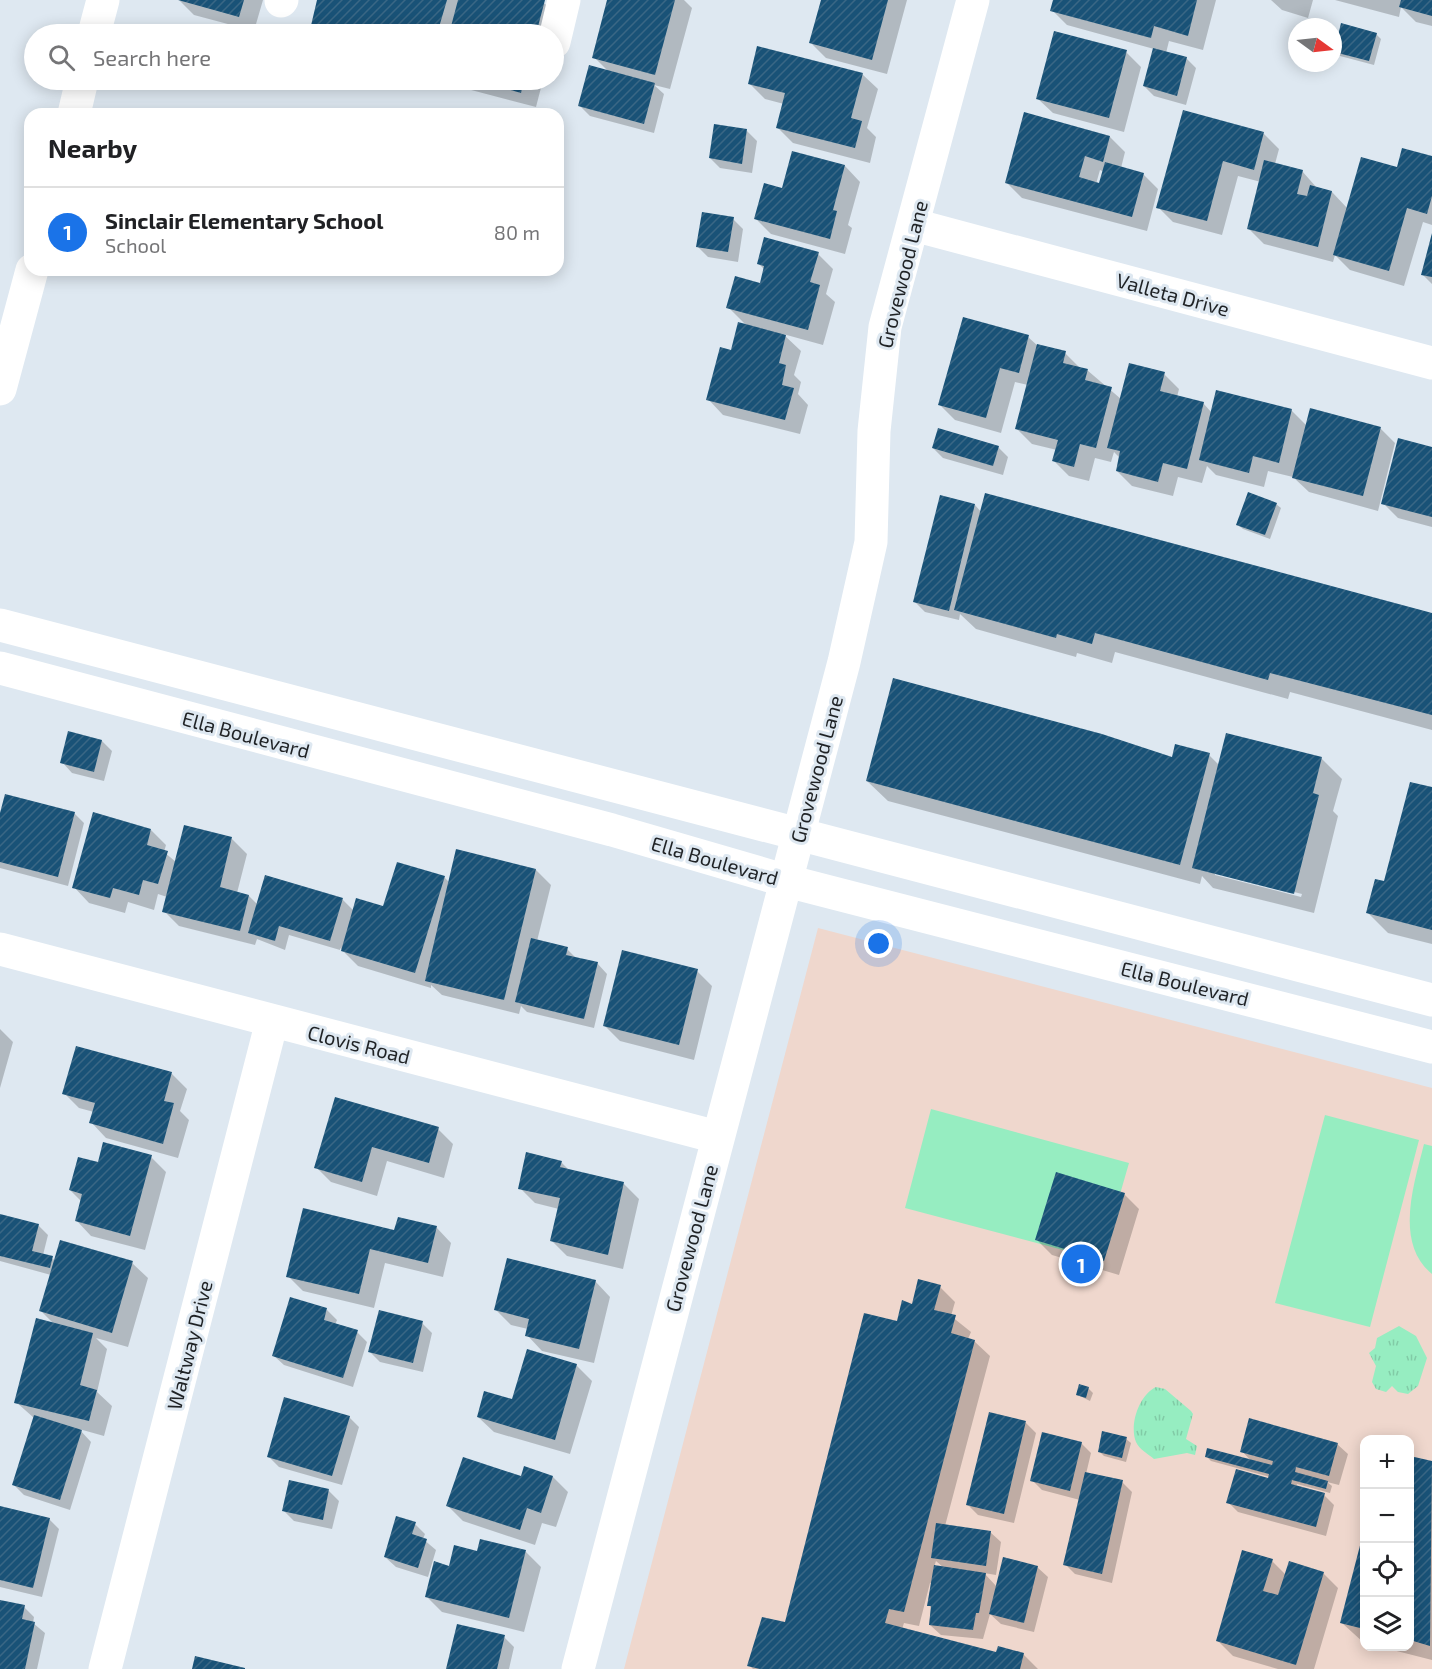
<!DOCTYPE html>
<meta charset="utf-8">
<style>
:root{--surface:#fff;--page:#f6f6f6;--text:#202124;--muted:#757577;--line:#e0e0e0;--accent:#1a73e8}
body{margin:0;font-family:"Exo 2",sans-serif;background:var(--page);color:var(--text)}
.controls{position:absolute;right:18px;bottom:18px;display:grid;overflow:hidden;border-radius:12px;box-shadow:0 3px 15px #0003}
.controls button{width:54px;height:54px;display:grid;place-items:center;padding:0;border:0;border-bottom:2px solid var(--line);background:var(--surface);color:var(--text);font:30px sans-serif}
.compass{position:absolute;left:1288px;top:18px;width:54px;height:54px;border-radius:50%;background:var(--surface);box-shadow:0 3px 15px #0003;rotate:105deg}
.you{position:absolute;left:879px;top:944px;width:21px;height:21px;margin:-15px;border:4px solid #fff;border-radius:50%;background:#1a73e8;box-shadow:0 0 0 9px #1a73e833}
.badge{display:grid;place-items:center;width:39px;height:39px;border-radius:50%;background:var(--accent);color:#fff;font-size:20px;font-weight:700}
.pin{position:absolute;translate:-50% -50%;border:3px solid #fff;box-shadow:0 2px 6px #0006}
.list{margin:0;padding:0;list-style:none}
h2{display:flex;justify-content:space-between;align-items:center;height:78px;margin:0;padding:0 24px;font-size:26px}
h2 small{font-size:20px;font-weight:400;color:var(--muted)}
.list li{display:grid;grid-template-columns:39px 1fr auto;gap:18px;align-items:center;box-sizing:border-box;height:90px;padding:0 24px;border-top:2px solid var(--line)}
.list b{display:block;font-size:22px;white-space:nowrap}
.list p{margin:0;font-size:20px;white-space:nowrap;color:var(--muted)}
.list em{font-size:20px;font-style:normal;color:var(--muted)}
.icon{flex:none;width:33px;height:33px;fill:none;stroke:currentColor;stroke-width:2;stroke-linecap:round;stroke-linejoin:round}
.map{position:relative;flex:none;width:1432px;height:1669px;overflow:hidden}
.search{position:absolute;background:var(--surface);box-shadow:0 3px 15px #0003;left:24px;top:24px;width:540px;height:66px;display:flex;align-items:center;gap:15px;box-sizing:border-box;padding:0 21px;border-radius:33px;color:var(--muted);font-size:22px}
.panel{position:absolute;background:var(--surface);box-shadow:0 3px 15px #0003;left:24px;top:108px;width:540px;height:168px;border-radius:18px}
.map>svg:first-child{display:block}
</style>
<div class="map">
<svg width="1432" height="1669" viewBox="0 0 1432 1669">
<defs>
<pattern id="park-tufts" width="24" height="20" patternUnits="userSpaceOnUse" patternTransform="scale(1.5)"><rect width="24" height="20" fill="#96edc1"/><path d="M3 7l-1-3M5 7V3M7 7l1-3M15 17l-1-3M17 17v-4M19 17l1-3" fill="none" stroke="#81cba6"/></pattern>
<pattern id="building-hatch" width="6" height="6" patternUnits="userSpaceOnUse" patternTransform="scale(1.5)"><rect width="6" height="6" fill="#195277"/><path d="M-1 1l2-2M0 6l6-6M5 7l2-2" fill="none" stroke="#3a6785"/></pattern>
</defs>
<rect width="100%" height="100%" fill="#dee8f1"/>
<path fill="#efd7cd" fill-rule="evenodd" d="M818 928 1432 1088V1669H624ZM1364 1440H1410V1646H1364Z"/>
<path fill="url(#park-tufts)" d="M1399 1326 1416 1336 1427 1358 1418 1386 1408 1394 1398 1392 1392 1386 1386 1392 1376 1389 1372 1382 1376 1366 1369 1353 1375 1348 1377 1338Z
M1156 1387 1165 1389 1191 1411 1193 1414 1186 1439 1197 1446 1195 1455 1187 1453 1154 1459C1148 1454 1139 1449 1136 1442 1129 1425 1139 1395 1156 1387Z"/>
<path fill="#96edc1" d="M931 1109 1129 1163 1101 1260 905 1208Z
M1325 1115 1419 1140 1370 1327 1275 1303Z
M1424 1144 1432 1146V1274C1394 1243 1414 1184 1424 1144Z"/>
<path fill="#0003" fill-rule="evenodd" d="M179 0H263L254 31 194 15Z
M319 0H540L560 16 554 34H310Z
M609 0H684L692 8 670 89 654 85 664 94 654 133 590 116 580 106 609 72 594 57Z
M822 0H907L887 74 826 58 811 43Z
M1055 0H1216L1203 50 1169 41 1166 53 1186 58 1196 68 1186 105 1154 96 1144 86 1154 49 1067 25 1052 10Z
M1271 0H1313L1308 18 1282 10Z
M1335 0H1432V26L1416 22 1401 7 1399 17Z
M1376 34 1381 39 1374 65 1340 56 1335 51Z
M1126 52 1141 67 1124 132 1053 113 1037 98Z
M862 74 878 89 867 128 876 137 870 163 793 143 778 128 784 104 765 99 749 83Z
M450 80H543L536 107 456 86Z
M1184 112 1264 134 1279 149 1275 164 1302 171 1317 188 1332 192 1348 209 1398 169 1432 158V225L1423 222 1404 286 1350 270 1335 255 1333 262 1264 244 1249 229 1261 182 1238 176 1222 235 1173 222 1158 207Z
M747 131 757 141 752 173 720 168 710 158Z
M1110 137 1125 152 1121 168 1143 174 1158 189 1147 231 1022 198 1007 183ZM1100 170 1104 172 1101 185 1096 184Z
M845 166 860 182 848 225 852 228 845 254 771 234 756 219 783 189Z
M733 219 743 229 738 262 708 257 697 246Z
M1432 236V284L1422 274Z
M818 254 833 269 826 294 835 302 823 345 783 334 801 351 794 375 801 382 798 394 808 405 800 434 723 415 708 399 747 326 728 307 761 285 765 270 759 264Z
M1028 337 1038 346 1065 353 1080 368 1087 370 1121 399 1164 374 1179 389 1177 397 1203 403 1212 413 1291 410 1307 426 1380 428 1395 443 1378 511 1309 492 1293 477 1268 471 1264 487 1216 475 1207 466 1202 483 1178 477 1173 496 1132 486 1117 471 1120 458 1114 452 1111 462 1095 458 1089 481 1069 476 1054 461 1057 450 1032 444 1017 429 1028 385 1015 382 1001 433 955 420 940 405Z
M998 447 1008 457 1003 475 943 458 933 448Z
M1432 448V527L1398 518 1383 503Z
M1276 504 1281 508 1270 539 1243 529 1238 525Z
M975 505 982 513 1432 615V730L1290 692 1288 699 1115 652 1112 663 1077 653 1076 657 976 629 960 614 959 620 925 612 915 602Z
M69 733 102 741 112 751 104 781 72 773 62 762Z
M1209 755 1219 765 1321 758 1342 779 1333 811 1338 816 1314 913 1213 888 1202 876 1200 884 888 801 867 781ZM1215 872 1302 894 1301 897 1215 875Z
M1432 789V944L1388 933 1368 913Z
M74 813 84 823 68 886 0 868V819Z
M151 830 166 845 164 852 176 862 231 838 247 854 237 893 249 896 258 905 342 899 354 911 384 908 444 877 450 883 536 870 551 885 537 941 567 949 577 959 597 963 607 974 594 1028 527 1012 521 1006 519 1014 442 995 431 985V988L358 966 340 948V950L289 935 285 950 257 939 255 945 179 926 164 911 167 897 158 894 154 910 128 902 125 913 89 903 74 887Z
M697 971 712 986 694 1060 620 1041 605 1026Z
M0 1029 13 1042 0 1088Z
M77 1047 172 1074 187 1089 180 1111 189 1120 178 1158 106 1138 91 1122 94 1112 79 1108 64 1093Z
M336 1099 438 1129 453 1144 444 1178 387 1161 377 1196 331 1182 316 1167Z
M151 1157 166 1172 145 1250 91 1236 76 1220 81 1201 70 1190 99 1164Z
M561 1162 570 1171 624 1184 639 1199 623 1269 567 1256 552 1241 559 1209 535 1203 520 1188Z
M1124 1194 1139 1209 1119 1275 1052 1255 1037 1240Z
M0 1222 38 1225 48 1235 43 1255 55 1260 132 1263 148 1278 128 1347 96 1338 107 1349 97 1392 112 1406 104 1436 79 1429 91 1442 70 1510 24 1495 14 1485 34 1418 16 1402 55 1325 41 1311 51 1275 0 1261Z
M436 1227 451 1243 443 1277 385 1263 374 1308 303 1291 288 1276 396 1232Z
M595 1281 610 1297 594 1363 542 1351 527 1335 528 1329 511 1325 496 1310Z
M940 1287 955 1302 951 1316 971 1332 968 1339 974 1341 990 1356 945 1526 990 1532 1001 1542 996 1575 984 1573 997 1587 1037 1567 1048 1577 1034 1632 1001 1624 990 1614 983 1639 941 1635 930 1625 932 1609 929 1605 933 1583H930L919 1626 904 1623 902 1629 997 1654H1023L1038 1669H753L749 1665 786 1624 898 1323 913 1306ZM936 1561 944 1568 934 1567Z
M327 1310 337 1320 335 1325 357 1332 367 1342 353 1387 284 1365 273 1355Z
M422 1323 432 1333 423 1372 380 1362 370 1352Z
M576 1365 592 1381 570 1454 494 1432 478 1417 513 1401Z
M1088 1388 1093 1393 1090 1401 1078 1395Z
M990 1414 1026 1423 1036 1433 1014 1523 978 1515 968 1505Z
M349 1417 359 1427 342 1485 279 1467 269 1457Z
M1126 1439 1131 1443 1126 1462 1104 1456 1099 1451Z
M1081 1443 1091 1453 1086 1474 1122 1482 1132 1492 1112 1583 1075 1574 1065 1564 1080 1500 1042 1490 1032 1480Z
M1337 1444 1348 1454 1339 1485 1327 1482 1332 1486 1330 1493 1297 1484 1296 1487 1324 1495 1334 1505 1326 1536 1238 1512 1228 1502 1269 1480 1270 1477 1211 1461 1206 1456 1252 1462 1242 1451Z
M1410 1457 1432 1463V1660L1377 1646H1410Z
M553 1477 568 1492 556 1527 542 1523 535 1545 463 1521 448 1506 522 1478Z
M329 1491 339 1501 332 1529 294 1521 284 1511Z
M0 1507 49 1519 59 1529 42 1597 0 1587Z
M415 1524 425 1534 423 1539 436 1550 428 1577 396 1567 385 1557Z
M1364 1532V1643L1342 1623Z
M478 1552H526L541 1567 524 1632 442 1612 427 1597 451 1567Z
M1272 1561 1286 1575 1323 1573 1338 1588 1314 1669H1278L1233 1656 1217 1640Z
M0 1601 24 1607 34 1617 33 1623 45 1633 37 1669H0Z
M504 1637 514 1647 509 1669H447Z"/>
<path fill="url(#building-hatch)" d="M178 0H244L239 17Z
M317 0H447L437 34H309Z
M458 0H545L536 34H449Z
M607 0H675L655 75 592 58Z
M821 0H888L872 60 809 43Z
M1053 0H1197L1188 36 1154 26 1151 38 1050 11Z
M1401 0H1432V16L1399 7Z
M1341 23 1377 33 1369 61 1334 52Z
M1054 31 1127 50 1109 118 1036 99Z
M757 46 863 73 851 118 862 121 855 148 776 128 785 93 748 84Z
M1153 48 1187 57 1177 96 1143 86Z
M589 65 655 83 644 124 578 106Z
M475 80H524L521 93Z
M1183 110 1264 132 1254 170 1223 161 1207 221 1156 208Z
M1024 112 1110 136 1103 162 1085 156 1079 177 1099 183 1105 162 1144 173 1132 217 1005 183Z
M714 124 747 129 742 164 709 158Z
M1402 148 1432 156V196L1427 214 1407 208 1389 271 1333 255 1361 157 1397 167Z
M792 151 845 165 833 210 837 211 830 239 754 219 764 183 782 188Z
M1264 160 1303 170 1297 194 1307 196 1310 185 1332 191 1318 247 1247 229Z
M702 212 734 217 728 252 696 247Z
M1432 233V277L1421 275Z
M764 237 819 252 810 282 820 285 808 330 726 308 735 276 760 283 764 266 757 264Z
M963 317 1029 335 1019 373 1000 368 986 418 938 405Z
M738 322 786 335 779 363 786 365 782 385 794 388 785 420 706 400 720 347 731 350Z
M1037 344 1066 351 1063 363 1088 369 1085 380 1112 387 1096 448 1080 444 1074 467 1052 461 1058 440 1015 429Z
M1129 363 1165 372 1160 391 1204 402 1187 469 1163 463 1158 482 1116 471 1120 451 1107 448Z
M1216 390 1292 409 1279 463 1253 456 1249 473 1199 460Z
M1310 408 1381 427 1363 496 1292 478Z
M938 428 999 446 993 466 932 448Z
M1398 438 1432 447V517L1381 504Z
M1248 492 1277 503 1265 535 1236 525Z
M985 493 1432 613V715L1270 673 1268 680 1095 633 1092 644 1057 634 1056 638 954 610Z
M940 495 975 504 949 611 913 602Z
M893 678 1102 734 1172 757 1175 744 1210 753 1180 865 866 781Z
M68 731 102 740 94 772 60 763Z
M1226 733 1322 757 1313 793 1319 795 1294 894 1192 868Z
M1410 782 1432 787V930L1366 913 1375 879 1384 881Z
M5 794 75 812 58 877 0 862V813Z
M93 812 151 829 147 845 168 851 158 884 143 880 139 895 113 888 110 898 72 888Z
M184 825 232 837 220 887 249 895 240 931 162 912Z
M456 849 536 869 504 1000 425 981Z
M397 862 445 876 415 973 341 951 356 898 383 906Z
M265 875 343 898 330 941 279 926 275 941 248 933Z
M531 938 568 947 566 955 598 962 584 1019 515 1002Z
M622 950 698 969 679 1045 603 1026Z
M76 1046 172 1072 164 1101 174 1103 163 1144 89 1123 95 1103 62 1094Z
M335 1097 439 1127 429 1163 372 1147 362 1182 314 1168Z
M103 1142 152 1155 130 1236 75 1221 82 1194 69 1190 78 1157 98 1162Z
M526 1152 562 1161 560 1167 624 1182 608 1255 550 1241 560 1198 518 1189Z
M1056 1172 1125 1193 1104 1261 1035 1240Z
M303 1208 394 1230 398 1217 437 1226 428 1263 370 1249 359 1294 286 1277Z
M0 1214 39 1224 32 1251 53 1256 50 1268 0 1256Z
M60 1240 133 1261 112 1333 39 1311Z
M507 1258 596 1280 579 1349 525 1336 529 1319 494 1310Z
M918 1279 941 1285 934 1310 956 1315 951 1333 975 1340 904 1612 889 1609 885 1623 996 1652 998 1646 1024 1653 1020 1669H760L747 1666 762 1617 785 1622 864 1313 897 1321 902 1300 912 1304Z
M290 1297 327 1308 324 1320 358 1330 343 1378 272 1356Z
M379 1310 423 1321 413 1363 368 1352Z
M36 1318 93 1333 80 1385 97 1390 89 1421 14 1403Z
M527 1349 577 1364 555 1440 477 1417 484 1391 512 1399Z
M1079 1384 1089 1387 1086 1398 1076 1395Z
M284 1397 350 1416 332 1476 267 1457Z
M989 1412 1026 1421 1004 1514 966 1505Z
M34 1415 82 1430 60 1500 12 1485Z
M1249 1418 1338 1443 1329 1476 1296 1467 1295 1472 1328 1481 1326 1489 1292 1480 1291 1484 1325 1493 1316 1527 1226 1503 1236 1469 1268 1478 1269 1474 1205 1457 1207 1448 1272 1465 1273 1461 1240 1452Z
M1102 1431 1127 1437 1122 1458 1098 1452Z
M1042 1432 1082 1442 1070 1491 1030 1481Z
M1410 1456 1432 1461 1430 1646 1410 1640Z
M463 1457 521 1476 524 1466 553 1476 541 1513 527 1508 520 1530 446 1506Z
M1085 1472 1123 1480 1102 1574 1063 1565Z
M289 1480 329 1489 323 1520 282 1511Z
M0 1506 50 1518 33 1588 0 1580Z
M396 1516 416 1522 412 1534 427 1539 418 1568 384 1557Z
M936 1523 991 1531 986 1566 931 1558Z
M1364 1530V1629L1340 1623Z
M480 1539 526 1550 509 1618 425 1597 434 1561 449 1566 454 1545 477 1551Z
M1242 1550 1273 1559 1263 1591 1278 1595 1289 1561 1324 1572 1296 1665 1216 1641Z
M1003 1557 1038 1566 1024 1623 989 1614Z
M934 1565 986 1573 979 1613H976L973 1630 929 1625 931 1606H927Z
M0 1600 25 1605 22 1619 35 1622 25 1669H0Z
M457 1624 505 1635 497 1669H446Z
M195 1656 245 1668V1669H192Z"/>
<g fill="none" stroke-linecap="round" stroke-linejoin="round">
<path stroke="#fff" stroke-width="33" d="M281 1 282 0
M94 34 103 0
M554 42 564 0
M74 114 82 80
M914 225 1432 363
M0 389 32 270
M0 949 717 1137
M105 1669 272 1021
M578 1669 844 662 871 542 874 431 885 327 973 0"/>
<path stroke="#fff" stroke-width="33" d="M0 625 1432 1000
M0 668 612 830 787 881 1432 1047"/>
</g>
<g text-anchor="middle" dominant-baseline="central" stroke-width="6" stroke-linejoin="round" paint-order="stroke">
<g font-size="20" fill="#1f2225" stroke="#dee8f1">
<text transform="translate(902 274) rotate(-76)">Grovewood Lane</text>
<text transform="translate(1173 294) rotate(15)">Valleta Drive</text>
<text transform="translate(246 734) rotate(15)">Ella Boulevard</text>
<text transform="translate(816 769) rotate(-75)">Grovewood Lane</text>
<text transform="translate(715 860) rotate(16)">Ella Boulevard</text>
<text transform="translate(1185 983) rotate(14)">Ella Boulevard</text>
<text transform="translate(359 1044) rotate(14)">Clovis Road</text>
<text transform="translate(691 1238) rotate(-75)">Grovewood Lane</text>
<text transform="translate(189 1345) rotate(-76)">Waltway Drive</text>
</g>
</g>
</svg>
<div class="controls">
<button>+</button>
<button>−</button>
<button><svg class="icon" aria-label="locate" viewBox="0 0 24 24"><circle cx="12" cy="12" r="6"/><path d="M12 2v4M12 18v4M2 12h4M18 12h4"/></svg></button>
<button><svg class="icon" aria-label="layers" viewBox="0 0 24 24"><path d="M12 4l9 5-9 5-9-5zM3 14l9 5 9-5"/></svg></button>
</div>
<svg class="compass" viewBox="-18 -18 36 36"><path d="M0-13l5 13h-10z" fill="#e53935"/><path d="M0 13l5-13h-10z" fill="#757577"/></svg>
<div class="you"></div>
<div class="pin badge" style="left:1081px;top:1264px">1</div>
<div class="search"><svg class="icon" aria-label="search" viewBox="0 0 24 24"><circle cx="10" cy="10" r="6"/><path d="M15 15l6 6"/></svg>Search here</div>
<section class="panel">
<h2>Nearby<small></small></h2>
<ul class="list">
<li><span class="badge">1</span><div><b>Sinclair Elementary School</b><p>School</p></div><em>80 m</em></li>
</ul>
</section>
</div>
